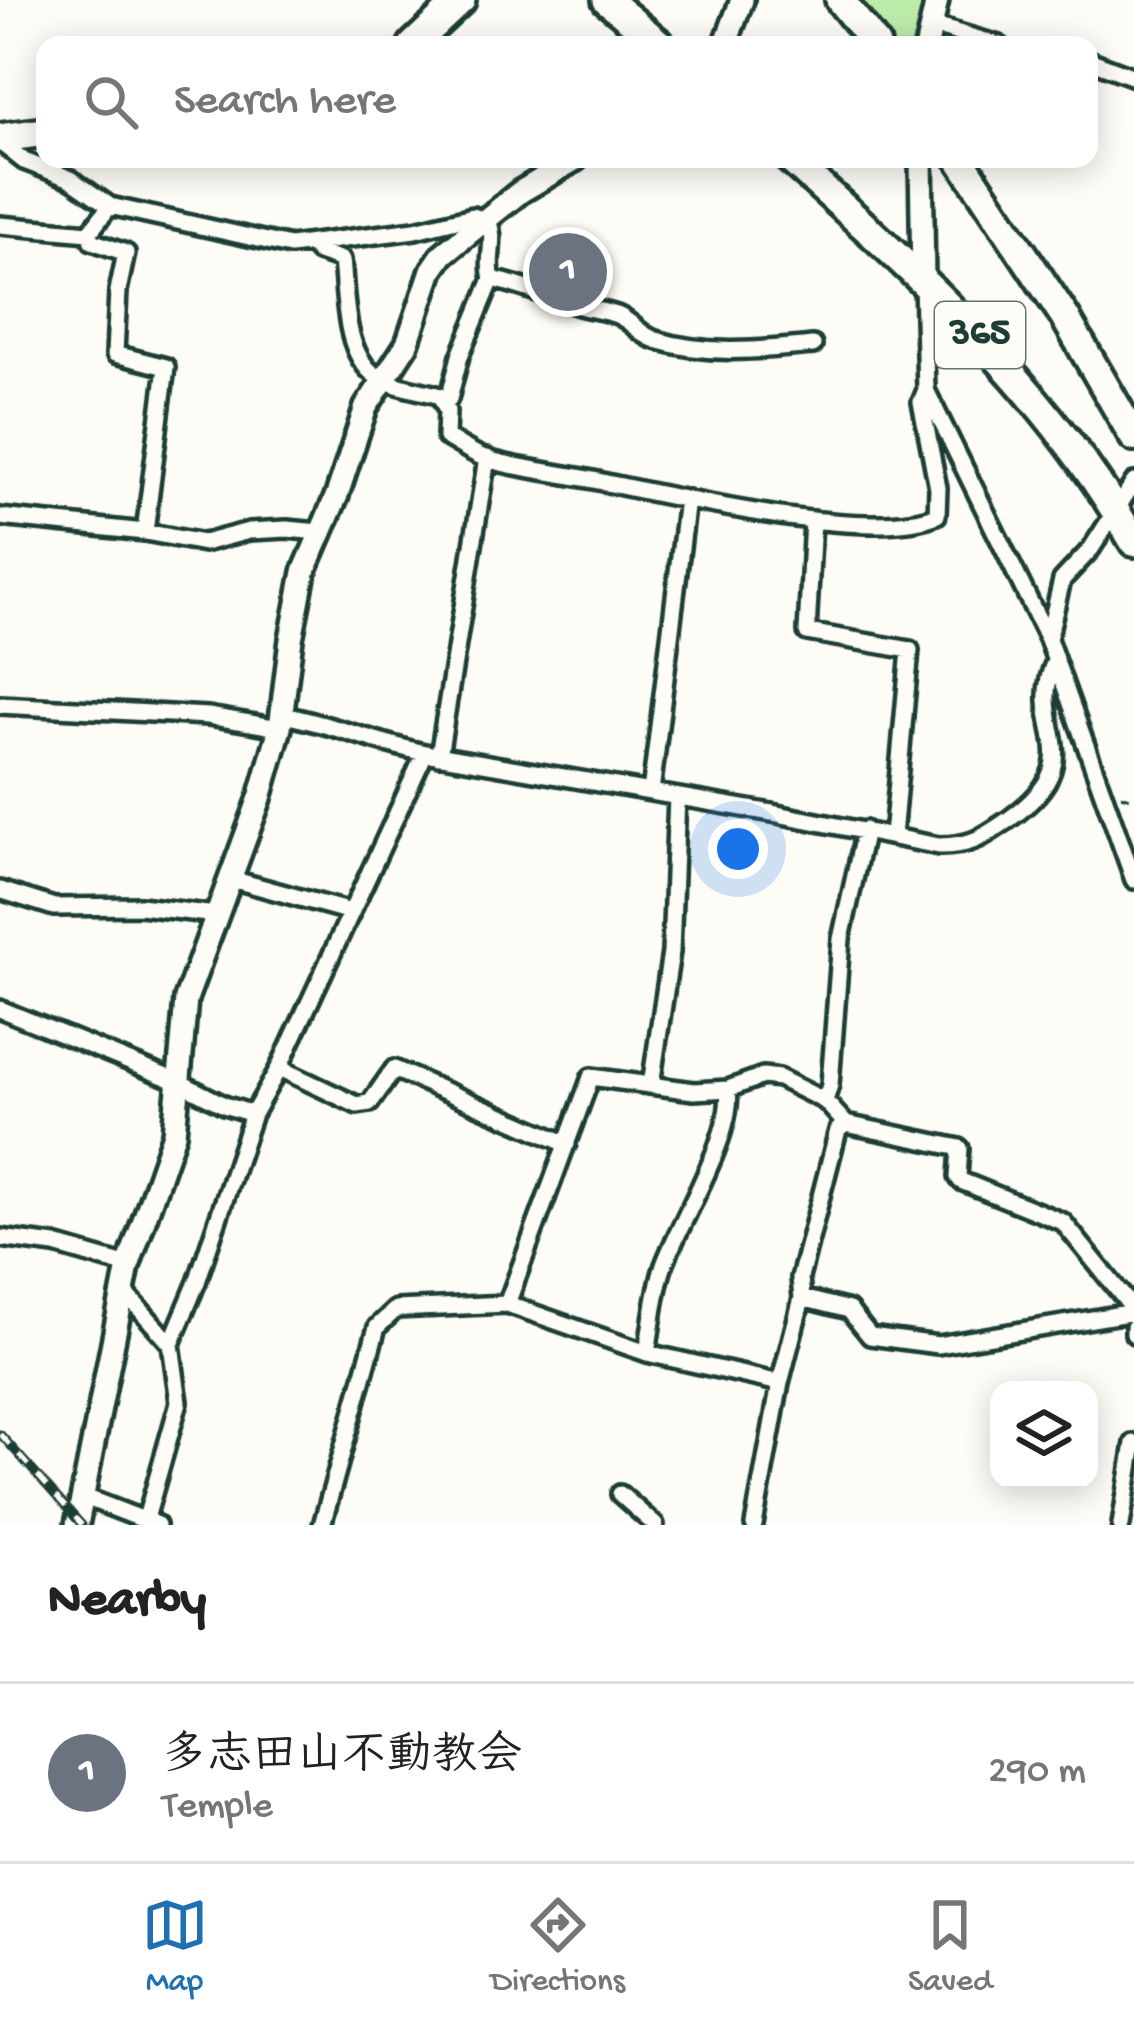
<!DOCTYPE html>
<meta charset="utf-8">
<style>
:root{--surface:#fff;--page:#f2f2f2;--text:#222;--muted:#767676;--line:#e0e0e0;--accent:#1f6fb2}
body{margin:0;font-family:"Gochi Hand","Klee One",sans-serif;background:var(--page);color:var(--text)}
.controls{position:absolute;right:36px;bottom:36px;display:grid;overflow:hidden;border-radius:24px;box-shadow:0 6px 30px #0003}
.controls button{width:108px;height:108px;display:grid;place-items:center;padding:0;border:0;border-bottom:3px solid var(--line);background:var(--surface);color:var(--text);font:60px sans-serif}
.you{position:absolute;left:738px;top:849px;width:42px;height:42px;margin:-30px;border:9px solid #fff;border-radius:50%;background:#1a73e8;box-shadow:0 0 0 18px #1a73e833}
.badge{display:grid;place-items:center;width:78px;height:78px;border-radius:50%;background:var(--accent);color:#fff;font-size:39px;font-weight:700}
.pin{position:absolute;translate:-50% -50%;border:6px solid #fff;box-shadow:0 3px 12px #0006}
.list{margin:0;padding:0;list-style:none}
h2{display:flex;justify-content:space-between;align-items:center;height:156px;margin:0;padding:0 48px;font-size:51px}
h2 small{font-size:39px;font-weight:400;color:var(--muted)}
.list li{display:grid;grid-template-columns:78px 1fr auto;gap:36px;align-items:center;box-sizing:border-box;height:180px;padding:0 48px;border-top:3px solid var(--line)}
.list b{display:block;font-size:45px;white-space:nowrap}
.list p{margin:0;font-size:39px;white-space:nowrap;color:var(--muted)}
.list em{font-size:39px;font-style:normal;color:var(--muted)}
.icon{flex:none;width:66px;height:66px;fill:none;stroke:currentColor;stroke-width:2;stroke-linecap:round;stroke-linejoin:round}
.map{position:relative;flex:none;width:1134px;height:1525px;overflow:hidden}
.search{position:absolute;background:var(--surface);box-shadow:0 6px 30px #0003;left:36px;right:36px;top:36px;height:132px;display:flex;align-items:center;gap:30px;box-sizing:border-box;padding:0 42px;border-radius:24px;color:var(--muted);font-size:45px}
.sheet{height:336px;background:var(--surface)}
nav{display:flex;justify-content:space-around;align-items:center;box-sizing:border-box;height:168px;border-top:3px solid var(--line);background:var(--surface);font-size:33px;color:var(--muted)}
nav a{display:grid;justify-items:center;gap:6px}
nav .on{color:var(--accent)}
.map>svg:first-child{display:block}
</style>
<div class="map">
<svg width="1134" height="1525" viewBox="0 0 1134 1525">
<rect width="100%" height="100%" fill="#fdfcf7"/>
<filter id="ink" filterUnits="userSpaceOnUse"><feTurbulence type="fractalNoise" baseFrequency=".00833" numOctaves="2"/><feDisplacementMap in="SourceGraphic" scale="24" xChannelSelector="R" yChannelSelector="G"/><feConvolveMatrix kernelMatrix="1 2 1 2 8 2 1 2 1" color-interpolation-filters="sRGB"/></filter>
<g filter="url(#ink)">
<path fill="#bceba9" stroke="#6e946e" stroke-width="3" d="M845 0H925L912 45H886Z"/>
<path fill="#dca399" stroke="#1f3d34" stroke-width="3" d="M555 262 582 265 580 282 553 280Z"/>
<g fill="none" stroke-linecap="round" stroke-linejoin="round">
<defs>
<path id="street" d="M931 25 999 45
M1089 60 1134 77
M0 142 24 161 71 179 110 206 290 246 415 230 473 216 488 221C497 239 486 259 492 279
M0 225 89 233 110 206
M89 233 92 241 126 253 118 291 115 354 166 367 145 532
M313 246 318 252 342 260C346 294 343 353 376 376 393 387 421 390 440 396L447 411 446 437C459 444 473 454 487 459 519 469 555 472 588 479 666 495 868 544 937 515L938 488 921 402 926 390 923 282
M926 390 1048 639 1134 880
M443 403 449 399 460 356 492 279C520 285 544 295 572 304 586 309 603 310 617 315 632 321 641 336 656 340 707 356 760 350 813 345
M0 517 145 532 204 543 249 531 287 529 319 532
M813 520 807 632 910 650 893 836
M1048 639 1062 580 1091 549 1134 482
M0 705 208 716 280 728
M283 715C331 724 377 743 425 753L772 813 939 846C971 846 982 838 1008 820 1098 756 1024 728 1055 661
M439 756 487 458
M651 792 687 499
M231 879 351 912
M0 890 54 907 140 906 216 915
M0 1009 181 1083 224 1105 253 1114
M279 1068 357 1105 370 1103 394 1069 567 1144
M651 1085 671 952 677 797
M825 1101 830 1085 841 939 865 830
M0 1238 55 1245 128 1266
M123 1290 171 1344
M802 1298 849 1310 870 1336 938 1345 1134 1312
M1134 1327V1334
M647 1353C652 1325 654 1295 663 1268 679 1222 735 1134 728 1089
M780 1383 647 1353 507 1304 591 1077 694 1091 728 1089 763 1076 779 1078 825 1101 846 1124 960 1148 958 1177 961 1181 1063 1222 1134 1310
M620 1494 655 1525
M82 1496 157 1525
M145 1522 179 1402 171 1344 197 1282 253 1114 279 1068 425 753
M322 1525 377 1327 396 1309 507 1304
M754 1525 780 1383 802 1298 800 1278 838 1130 846 1124
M1121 1525 1134 1443"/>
<path id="secondary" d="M725 45 742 0
M927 45 937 0
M921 159 923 279
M77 1525 128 1266 174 1134 186 999 260 798 280 728 291 639 304 572 337 495 366 407 407 344 432 270 443 254 520 192 576 159"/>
<path id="highway" d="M607 0 661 45
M840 0 876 45
M413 45 461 0
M0 138 45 132
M790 159C919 275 1047 389 1134 542
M960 159 1065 317 1134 437"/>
</defs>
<use href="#street" stroke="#1f3d34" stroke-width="24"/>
<use href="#secondary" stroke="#1f3d34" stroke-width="30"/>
<use href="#highway" stroke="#1f3d34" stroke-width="36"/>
<path stroke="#1f3d34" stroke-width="3" stroke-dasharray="9 9" stroke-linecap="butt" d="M1121 795 1134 799"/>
<use href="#street" stroke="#fdfcf7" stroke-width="15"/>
<use href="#secondary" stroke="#fdfcf7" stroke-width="21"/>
<use href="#highway" stroke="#fdfcf7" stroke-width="27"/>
<defs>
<path id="rail" d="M0 1434 82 1525"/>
</defs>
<use href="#rail" stroke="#1f3d34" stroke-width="9"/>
<use href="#rail" stroke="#fdfcf7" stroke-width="4.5" stroke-dasharray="14" stroke-linecap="butt"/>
</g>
</g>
<g text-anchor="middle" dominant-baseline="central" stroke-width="10" stroke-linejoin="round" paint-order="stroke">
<rect fill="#fdfcf7" stroke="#62766e" stroke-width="3" x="935" y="302" width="90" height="66" rx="9"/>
<g font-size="39" font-weight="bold" fill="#1f3d34">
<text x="980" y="335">365</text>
</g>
</g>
</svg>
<div class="controls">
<button><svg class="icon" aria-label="layers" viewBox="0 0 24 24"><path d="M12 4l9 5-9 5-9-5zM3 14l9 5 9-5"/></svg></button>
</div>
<div class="you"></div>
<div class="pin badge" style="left:568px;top:272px;background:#6b7280">1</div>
<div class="search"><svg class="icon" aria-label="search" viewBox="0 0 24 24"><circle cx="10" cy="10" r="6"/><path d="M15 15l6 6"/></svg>Search here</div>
</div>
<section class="sheet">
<h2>Nearby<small></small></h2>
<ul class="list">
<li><span class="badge" style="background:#6b7280">1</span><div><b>多志田山不動教会</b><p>Temple</p></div><em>290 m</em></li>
</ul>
</section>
<nav>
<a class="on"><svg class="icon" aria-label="map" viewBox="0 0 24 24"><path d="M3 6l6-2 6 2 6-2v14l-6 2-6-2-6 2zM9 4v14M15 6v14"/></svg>Map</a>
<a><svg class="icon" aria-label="directions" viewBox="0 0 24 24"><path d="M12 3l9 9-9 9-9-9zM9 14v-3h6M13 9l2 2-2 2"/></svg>Directions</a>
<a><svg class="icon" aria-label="saved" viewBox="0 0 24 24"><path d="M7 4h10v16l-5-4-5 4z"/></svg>Saved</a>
</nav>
